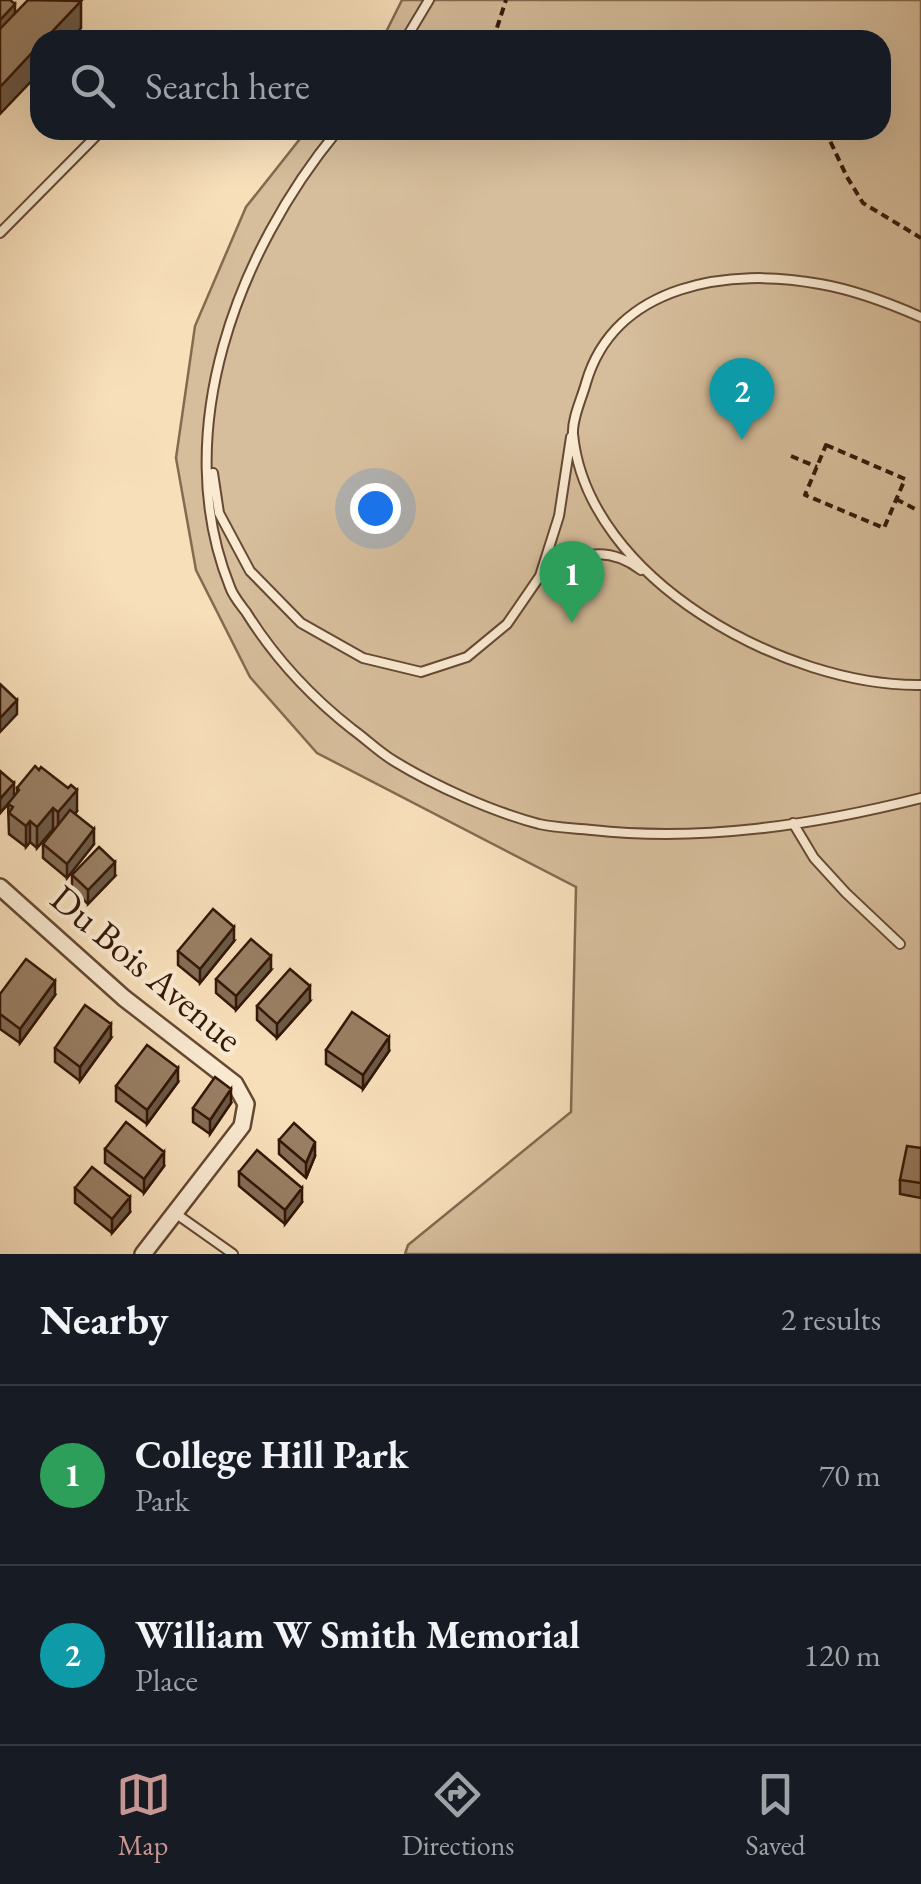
<!DOCTYPE html>
<style>
:root{--surface:#171b24;--page:#242831;--text:#f1f3f6;--muted:#9ea1a6;--line:#363941;--accent:#c59692}
body{margin:0;font-family:"EB Garamond",serif;background:var(--page);color:var(--text)}
.you{position:absolute;left:375px;top:508px;width:35px;height:35px;margin:-25px;border:8px solid #fff;border-radius:50%;background:#1a73e8;box-shadow:0 0 0 15px #1a73e833}
.badge{display:grid;place-items:center;width:65px;height:65px;border-radius:50%;background:var(--accent);color:#fff;font-size:32px;font-weight:700}
.pin{position:absolute;translate:-50% -82px;filter:drop-shadow(0 2px 5px #0008)}
.pin::after{content:'';position:absolute;top:52px;width:35px;height:30px;background:inherit;clip-path:polygon(0 0,100% 0,50% 100%)}
.list{margin:0;padding:0;list-style:none}
h2{display:flex;justify-content:space-between;align-items:center;height:130px;margin:0;padding:0 40px;font-size:42px}
h2 small{font-size:32px;font-weight:400;color:var(--muted)}
.list li{display:grid;grid-template-columns:65px 1fr auto;gap:30px;align-items:center;box-sizing:border-box;height:180px;padding:0 40px;border-top:2px solid var(--line)}
.list b{display:block;font-size:38px;white-space:nowrap}
.list p{margin:0;font-size:32px;white-space:nowrap;color:var(--muted)}
.list em{font-size:32px;font-style:normal;color:var(--muted)}
.icon{flex:none;width:55px;height:55px;fill:none;stroke:currentColor;stroke-width:2;stroke-linecap:round;stroke-linejoin:round}
.map{position:relative;flex:none;width:921px;height:1254px;overflow:hidden}
.search{position:absolute;background:var(--surface);box-shadow:0 10px 40px #0002;left:30px;right:30px;top:30px;height:110px;display:flex;align-items:center;gap:25px;box-sizing:border-box;padding:0 35px;border-radius:30px;color:var(--muted);font-size:38px}
.sheet{height:490px;background:var(--surface)}
nav{display:flex;justify-content:space-around;align-items:center;box-sizing:border-box;height:140px;border-top:2px solid var(--line);background:var(--surface);font-size:28px;color:var(--muted)}
nav a{display:grid;justify-items:center;gap:5px}
nav .on{color:var(--accent)}
.map>svg:first-child{display:block}
</style>
<div class="map">
<svg width="921" height="1254" viewBox="0 0 921 1254">
<rect width="100%" height="100%" fill="#f7dfba"/>
<filter id="stains"><feTurbulence type="fractalNoise" baseFrequency=".002" numOctaves="4"/><feColorMatrix values="0 0 0 0 .2 0 0 0 0 .09 0 0 0 0 .02 0 0 0 .5 -.17"/></filter>
<radialGradient id="worn" r=".72"><stop offset=".6" stop-color="#630" stop-opacity="0"/><stop offset="1" stop-color="#630" stop-opacity=".3"/></radialGradient>
<path fill="#d6bd9b" stroke="#856a50" stroke-width="2.5" d="M402 0H921V1254H405L408 1245 571 1112 576 887 317 753 250 677 196 570 176 458 195 326 246 207 307 130H881V40H382Z"/>
<g fill="none" stroke-linecap="round" stroke-linejoin="round">
<defs>
<path id="service" d="M405 40 429 0
M338 130C238 251 168 433 230 587 233 596 240 604 246 612 274 657 310 696 352 729 366 739 379 752 394 761 435 786 493 812 539 824 556 828 575 828 592 830 702 842 814 825 921 798
M0 233 102 130
M921 317C889 303 855 290 820 284 731 267 615 283 586 383 582 398 572 418 573 434 587 580 787 687 921 685
M213 473 219 513 250 571 301 623 363 658 421 672 467 657 507 624 540 576 559 516 571 437
M540 576C576 556 604 542 641 570
M793 823 814 858 846 893 900 944
M175 1213 233 1254"/>
<path id="minor" d="M0 887 124 998 235 1084 246 1104 242 1126 143 1254"/>
</defs>
<use href="#service" stroke="#654933" stroke-width="12"/>
<use href="#minor" stroke="#654933" stroke-width="20"/>
<path stroke="#341706" stroke-width="4" stroke-dasharray="8 5" stroke-linecap="butt" d="M493 40 506 0
M825 130 847 177 863 203 921 238
M826 445 905 479 884 528 805 495Z
M791 456 817 467
M896 499 915 509"/>
<use href="#service" stroke="#faead2" stroke-width="8"/>
<use href="#minor" stroke="#faead2" stroke-width="15"/>
</g>
<path fill="#846d56" stroke="#341706" stroke-width="2.5" d="M0 771 14 797 17 793V788L77 811 75 814 94 844 67 878 43 858V844L54 830 53 829 37 848 30 842 26 847 9 834 8 804 0 813Z
M72 875 115 876 88 904 72 889Z
M234 941 200 983 178 965V951Z
M271 970 236 1010 216 993V979Z
M0 994 55 995 20 1043 0 1029Z
M310 1001 277 1038 257 1020V1006Z
M111 1038 80 1081 55 1062V1048Z
M326 1050 389 1051 363 1089 326 1064Z
M178 1082 147 1124 116 1101V1086Z
M231 1103 210 1134 193 1122V1108Z
M279 1140 315 1156 306 1178 279 1154Z
M921 1148V1198L900 1194V1180Z
M105 1149 164 1166 144 1193 105 1163Z
M239 1172 302 1202 285 1224 239 1186Z
M75 1188 130 1212 112 1233 75 1203Z"/>
<path fill="#6b5946" stroke="#341706" stroke-width="2.5" d="M81 1V28L70 40H44Z
M15 4V32L0 48V20Z
M40 44V72L0 114V87Z
M17 700V714L0 732V718Z
M14 783V797L0 813V799Z
M77 790V811L58 833V812Z
M53 808V829L37 848V827Z
M30 821V842L26 847V826Z
M94 829V844L67 878V864Z
M115 862V876L88 904V890Z
M234 927V941L200 983V969Z
M271 956V970L236 1010V996Z
M55 981V995L20 1043V1029Z
M310 986V1001L277 1038V1024Z
M111 1024V1038L80 1081V1067Z
M389 1037V1051L363 1089V1075Z
M178 1068V1082L147 1124V1110Z
M231 1089V1103L210 1134V1120Z
M315 1142V1156L306 1178V1163Z
M164 1152V1166L144 1193V1179Z
M302 1188V1202L285 1224V1210Z
M130 1197V1212L112 1233V1219Z"/>
<path fill="#997f64" stroke="#341706" stroke-width="2.5" d="M0 0H10L15 4 0 20Z
M28 0 81 1 44 40H40V44L0 87V29Z
M0 684 17 700 0 718Z
M35 766 39 770 41 767 68 788 71 785 77 790 58 812 53 808 37 827 30 821 26 826 9 813 13 807 8 804 19 790 17 788Z
M0 771 14 783 0 799Z
M70 810 94 829 67 864 43 844Z
M99 847 115 862 88 890 72 875Z
M213 909 234 927 200 969 178 951Z
M251 939 271 956 236 996 216 979Z
M26 959 55 981 20 1029 0 1014V994Z
M290 969 310 986 277 1024 257 1006Z
M85 1005 111 1024 80 1067 55 1048Z
M352 1012 389 1037 363 1075 326 1050Z
M147 1045 178 1068 147 1110 116 1086Z
M215 1077 231 1089 210 1120 193 1108Z
M126 1122 164 1152 144 1179 105 1149Z
M294 1123 315 1142 306 1163 279 1140Z
M907 1146 921 1148V1183L900 1180Z
M257 1150 302 1188 285 1210 239 1172Z
M92 1167 130 1197 112 1219 75 1188Z"/>
<g text-anchor="middle" dominant-baseline="central" stroke-width="8" stroke-linejoin="round" paint-order="stroke">
<g font-size="38" fill="#341706" stroke="#faead2">
<text transform="translate(147 968) rotate(40)">Du Bois Avenue</text>
</g>
</g>
<rect width="100%" height="100%" filter="url(#stains)"/>
<rect width="100%" height="100%" fill="url(#worn)"/>
</svg>
<div class="you"></div>
<div class="pin badge" style="left:572px;top:623px;background:#2e9e5b">1</div>
<div class="pin badge" style="left:742px;top:440px;background:#0f9aa8">2</div>
<div class="search"><svg class="icon" aria-label="search" viewBox="0 0 24 24"><circle cx="10" cy="10" r="6"/><path d="M15 15l6 6"/></svg>Search here</div>
</div>
<section class="sheet">
<h2>Nearby<small>2 results</small></h2>
<ul class="list">
<li><span class="badge" style="background:#2e9e5b">1</span><div><b>College Hill Park</b><p>Park</p></div><em>70 m</em></li>
<li><span class="badge" style="background:#0f9aa8">2</span><div><b>William W Smith Memorial</b><p>Place</p></div><em>120 m</em></li>
</ul>
</section>
<nav>
<a class="on"><svg class="icon" aria-label="map" viewBox="0 0 24 24"><path d="M3 6l6-2 6 2 6-2v14l-6 2-6-2-6 2zM9 4v14M15 6v14"/></svg>Map</a>
<a><svg class="icon" aria-label="directions" viewBox="0 0 24 24"><path d="M12 3l9 9-9 9-9-9zM9 14v-3h6M13 9l2 2-2 2"/></svg>Directions</a>
<a><svg class="icon" aria-label="saved" viewBox="0 0 24 24"><path d="M7 4h10v16l-5-4-5 4z"/></svg>Saved</a>
</nav>
